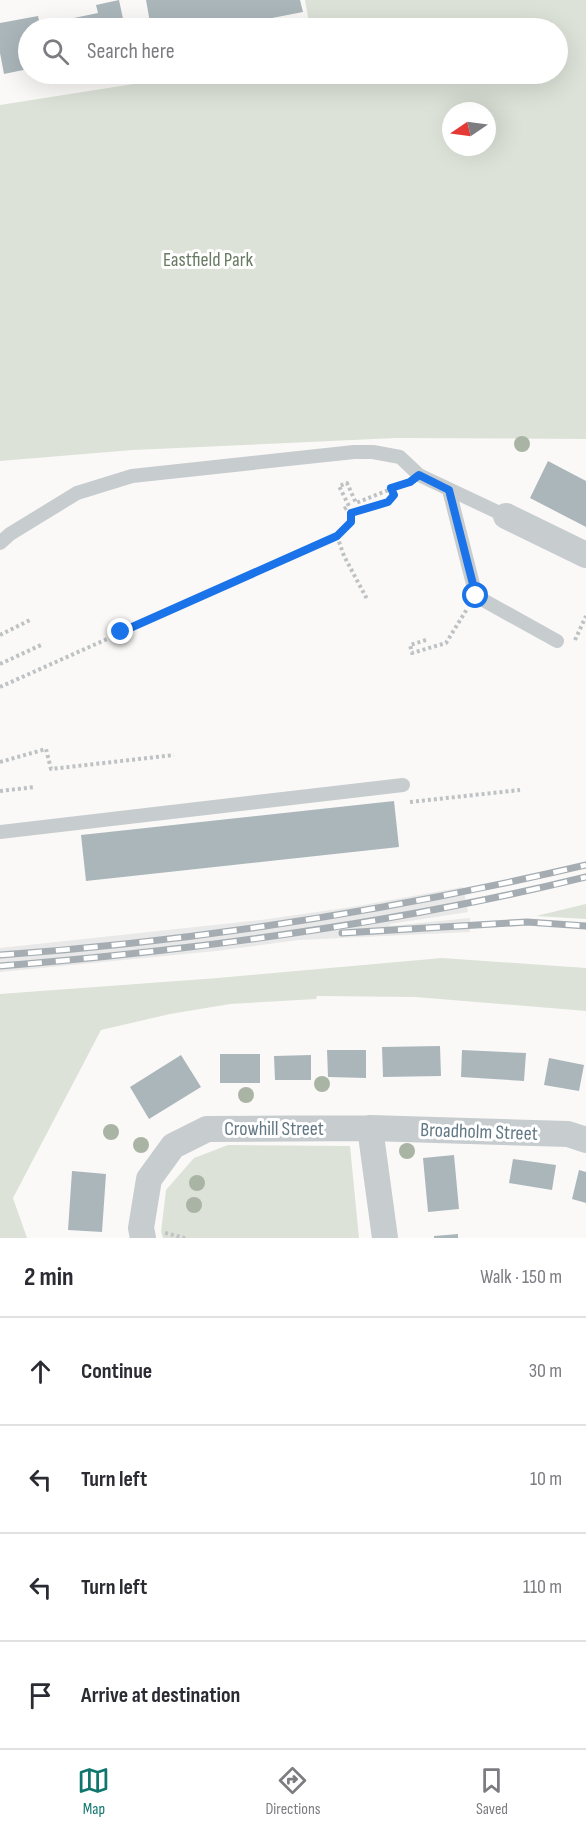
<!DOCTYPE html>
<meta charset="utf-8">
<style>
:root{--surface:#fff;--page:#f7f7f7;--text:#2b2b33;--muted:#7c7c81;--line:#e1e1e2;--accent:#0f766e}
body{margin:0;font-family:"Sofia Sans Condensed",sans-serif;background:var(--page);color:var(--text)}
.compass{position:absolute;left:442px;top:102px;width:54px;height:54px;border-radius:50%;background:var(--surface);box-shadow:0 6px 24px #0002;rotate:257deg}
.stop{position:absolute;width:18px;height:18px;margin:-14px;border:4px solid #1a73e8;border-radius:50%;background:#fff}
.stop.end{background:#1a73e8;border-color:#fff;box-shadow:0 2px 6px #0008}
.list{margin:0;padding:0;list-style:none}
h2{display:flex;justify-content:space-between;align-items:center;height:78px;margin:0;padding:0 24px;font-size:26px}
h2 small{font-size:20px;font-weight:400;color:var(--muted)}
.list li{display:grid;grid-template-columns:39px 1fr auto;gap:18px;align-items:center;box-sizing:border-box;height:108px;padding:0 24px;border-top:2px solid var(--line)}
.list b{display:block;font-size:22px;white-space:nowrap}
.list em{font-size:20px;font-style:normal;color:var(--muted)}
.icon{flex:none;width:33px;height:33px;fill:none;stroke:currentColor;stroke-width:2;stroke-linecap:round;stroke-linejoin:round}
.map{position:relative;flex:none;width:586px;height:1238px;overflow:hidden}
.search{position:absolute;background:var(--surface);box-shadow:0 6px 24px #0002;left:18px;right:18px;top:18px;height:66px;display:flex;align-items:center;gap:15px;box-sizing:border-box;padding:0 21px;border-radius:33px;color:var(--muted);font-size:22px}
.sheet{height:510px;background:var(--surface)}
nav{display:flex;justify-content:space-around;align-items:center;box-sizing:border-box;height:84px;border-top:2px solid var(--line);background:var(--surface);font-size:16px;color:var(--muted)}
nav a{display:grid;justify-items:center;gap:3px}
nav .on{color:var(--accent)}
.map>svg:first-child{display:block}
</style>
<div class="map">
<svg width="586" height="1238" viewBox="0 0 586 1238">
<rect width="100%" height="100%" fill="#faf9f7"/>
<path fill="#e8e9e8" d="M463 887 468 912 390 924 389 926 470 918V932L298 940 216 951 0 972V948L261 920 352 907Z"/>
<path fill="#dce2d8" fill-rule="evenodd" d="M305 0H586V439L396 438 133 450 0 461V105L197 74H558V28H310ZM451 111H487V147H451Z
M586 904V919L536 916Z
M442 958 586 968V1011L415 997 317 996 316 999 230 1004 170 1014 101 1030 13 1198 27 1238H0V994L218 978Z
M228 1145 350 1146 359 1238H163L161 1232 166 1190 194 1158Z"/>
<path fill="#abb6bb" d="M119 0 125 28H28V69L4 74 0 53V23L38 16 40 25 98 13 96 5Z
M146 0H300L303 12 220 28H151Z
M548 461 586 481V527L530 498Z
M394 801 399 847 86 881 81 835Z
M440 1046 441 1076 383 1077 382 1047Z
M327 1050H366V1078L328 1077Z
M462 1050 526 1053 524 1081 461 1077Z
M220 1054H260V1083H220Z
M181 1055 201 1087 149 1119 130 1087Z
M311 1055V1080H275L274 1056Z
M549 1058 584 1065 579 1091 544 1085Z
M454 1155 459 1209 428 1212 423 1158Z
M513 1159 556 1165 552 1190 509 1183Z
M579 1170 586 1172V1203L572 1199Z
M72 1171 106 1174 102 1232 68 1230Z
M458 1234V1238H434V1236Z"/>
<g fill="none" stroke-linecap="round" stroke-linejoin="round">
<path stroke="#bec2c4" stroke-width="4" stroke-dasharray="3 3" stroke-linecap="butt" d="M344 509 349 506 339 486 347 483 356 503 406 483
M337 536 344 556 367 599
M0 635 30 620
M426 640 410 645 412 653 446 643 467 609
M575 640 586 616
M0 664 41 645
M0 687 337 536 351 522V513L388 502 394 495 391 488
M0 762 46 749 51 769 174 755
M0 791 35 787
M410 802 520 790
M165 1233 185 1238"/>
<path stroke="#c7cccf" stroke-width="14" d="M449 490 476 596 557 641
M0 543 10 534 77 493 132 476 354 452H373L400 457 419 475 506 516
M0 832 403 785"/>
<path stroke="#c7cccf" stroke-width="26" d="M506 516 586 555
M370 1128 385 1238
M143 1238 141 1228 149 1179 173 1146 207 1129 370 1128 568 1134 586 1140"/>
<defs>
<path id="rail" d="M342 933 527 922 586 926
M0 955C198 941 393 910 586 865
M0 966C197 950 394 924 586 877"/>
</defs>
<use href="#rail" stroke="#a5adb2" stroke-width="7"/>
<use href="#rail" stroke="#fff" stroke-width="4.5" stroke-dasharray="14" stroke-linecap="butt"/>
</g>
<g fill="#aab4a5">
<circle cx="522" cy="444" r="8"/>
<circle cx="322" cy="1084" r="8"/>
<circle cx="246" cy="1095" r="8"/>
<circle cx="111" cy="1132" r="8"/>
<circle cx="141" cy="1145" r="8"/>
<circle cx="407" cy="1151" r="8"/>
<circle cx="197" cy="1183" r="8"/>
<circle cx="194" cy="1205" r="8"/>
</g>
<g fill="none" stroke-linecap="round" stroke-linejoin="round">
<path stroke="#1a73e8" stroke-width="8" d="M121 632 337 536 351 522V513L388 502 394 495 391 488 410 482 419 475 449 490 476 596"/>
</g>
<g text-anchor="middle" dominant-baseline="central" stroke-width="6" stroke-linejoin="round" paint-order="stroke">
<g font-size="20" fill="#687b62" stroke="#fff">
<text x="208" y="260">Eastfield Park</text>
</g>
<g font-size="20" fill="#637884" stroke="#fff">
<text x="274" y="1129">Crowhill Street</text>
<text transform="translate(479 1132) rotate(2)">Broadholm Street</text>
</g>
</g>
</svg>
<svg class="compass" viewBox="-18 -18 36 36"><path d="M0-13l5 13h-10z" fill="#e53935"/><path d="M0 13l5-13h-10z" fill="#7c7c81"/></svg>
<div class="stop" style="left:476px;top:596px"></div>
<div class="stop end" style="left:121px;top:632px"></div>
<div class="search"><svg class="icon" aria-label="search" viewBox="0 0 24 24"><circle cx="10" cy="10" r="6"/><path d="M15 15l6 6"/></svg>Search here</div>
</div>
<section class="sheet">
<h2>2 min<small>Walk · 150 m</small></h2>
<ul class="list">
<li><svg class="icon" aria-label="ahead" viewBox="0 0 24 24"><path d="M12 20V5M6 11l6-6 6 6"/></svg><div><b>Continue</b></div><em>30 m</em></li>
<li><svg class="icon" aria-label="left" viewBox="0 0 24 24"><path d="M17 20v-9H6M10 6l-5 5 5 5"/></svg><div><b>Turn left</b></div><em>10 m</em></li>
<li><svg class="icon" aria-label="left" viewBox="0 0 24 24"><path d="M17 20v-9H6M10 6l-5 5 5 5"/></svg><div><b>Turn left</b></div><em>110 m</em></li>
<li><svg class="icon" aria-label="arrive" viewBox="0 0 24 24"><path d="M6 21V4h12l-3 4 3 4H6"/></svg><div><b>Arrive at destination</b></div></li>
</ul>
</section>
<nav>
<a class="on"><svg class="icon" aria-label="map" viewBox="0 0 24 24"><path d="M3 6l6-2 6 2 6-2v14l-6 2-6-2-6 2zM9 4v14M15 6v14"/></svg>Map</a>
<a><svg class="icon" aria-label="directions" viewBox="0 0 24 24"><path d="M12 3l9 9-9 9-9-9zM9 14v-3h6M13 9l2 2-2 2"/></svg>Directions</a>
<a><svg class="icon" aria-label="saved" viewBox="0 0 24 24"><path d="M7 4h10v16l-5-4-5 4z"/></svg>Saved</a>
</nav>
